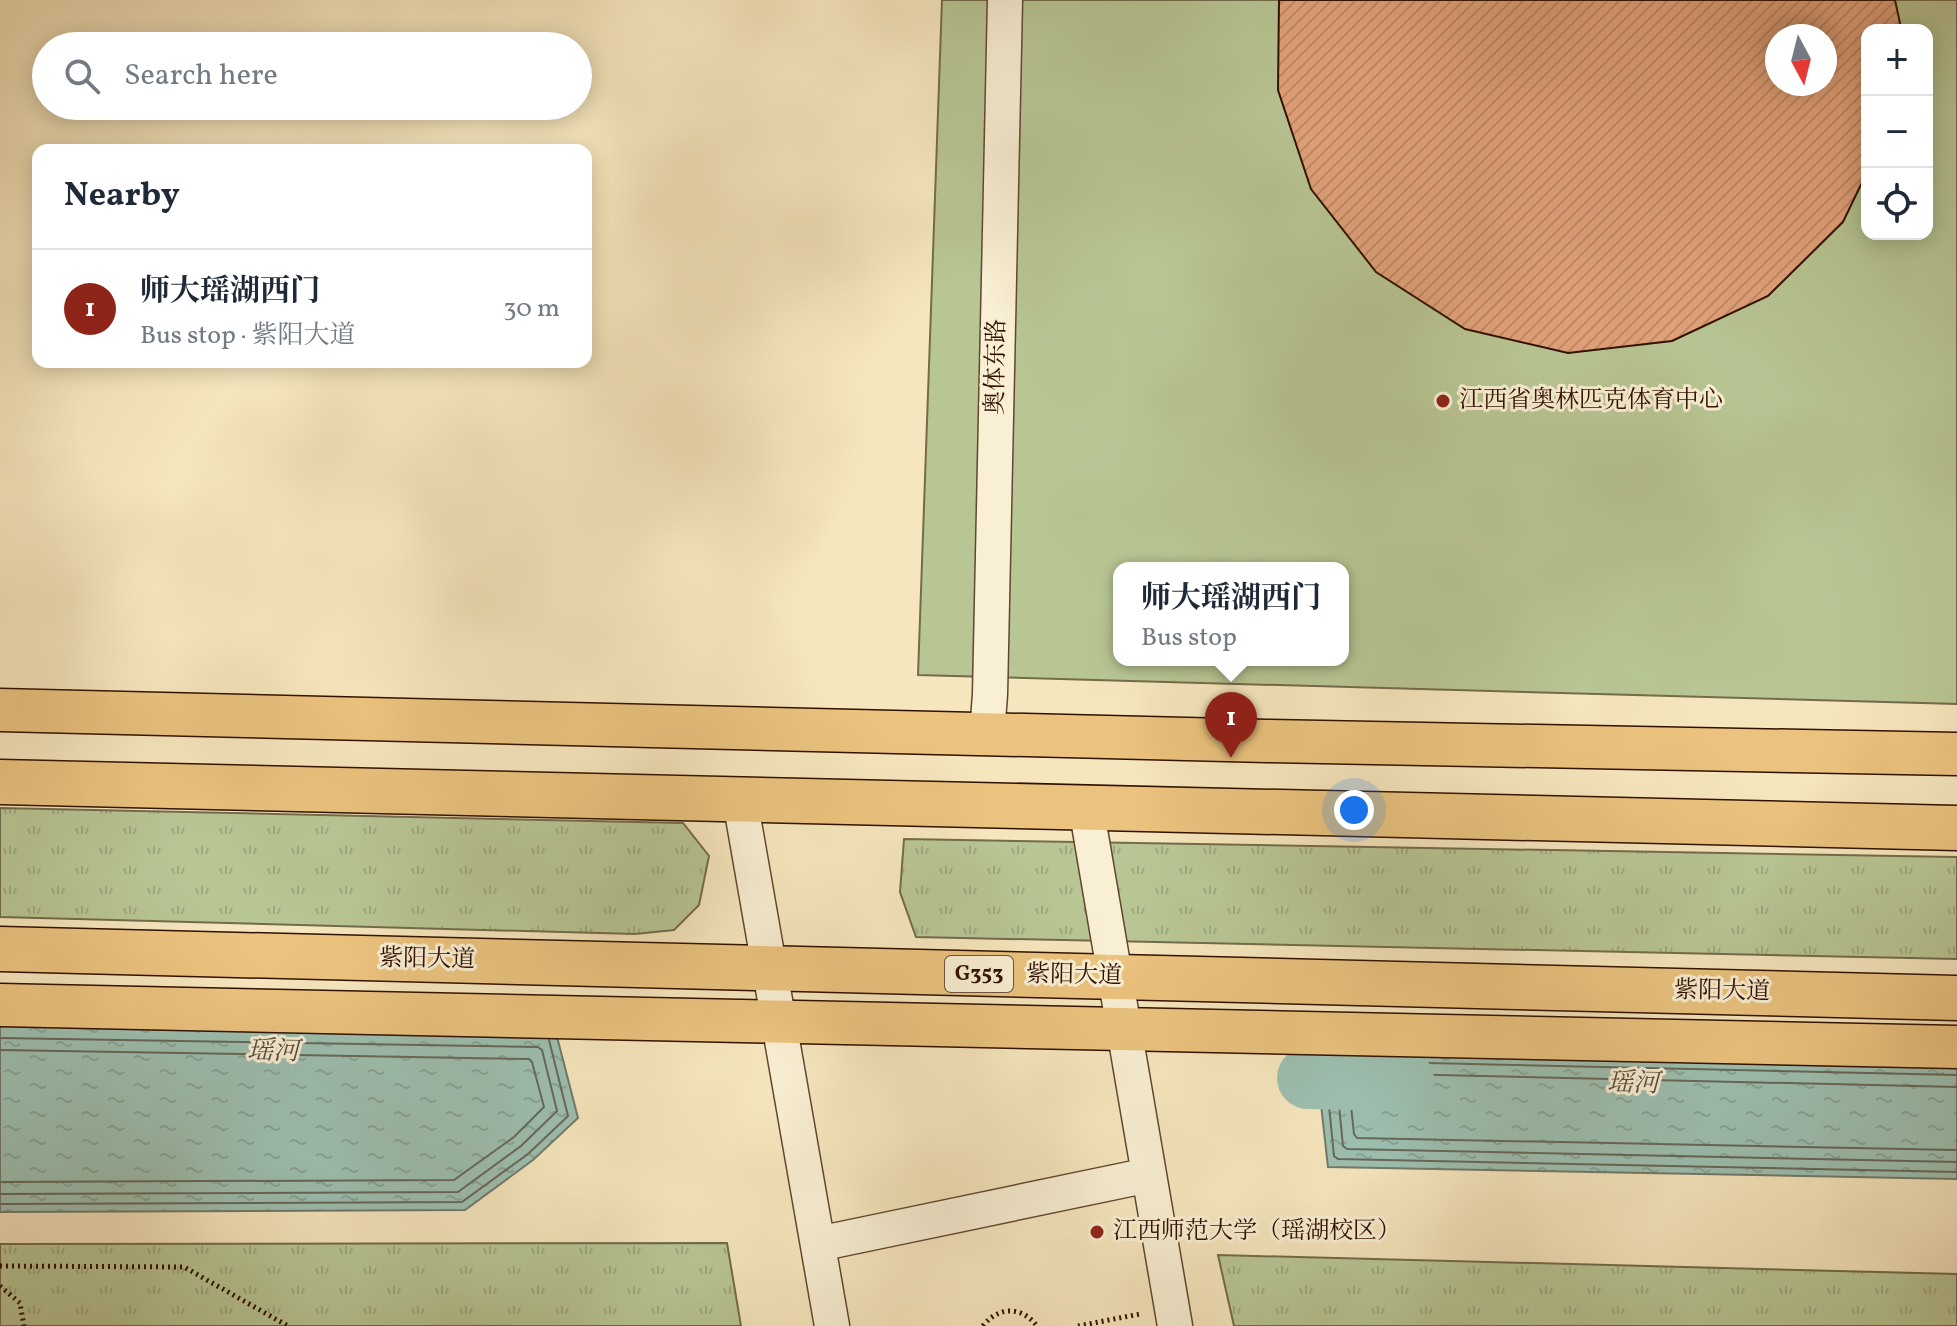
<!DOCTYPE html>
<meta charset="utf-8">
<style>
:root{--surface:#fff;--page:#f2f2f3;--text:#1f2937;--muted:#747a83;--line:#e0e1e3;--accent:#8f2418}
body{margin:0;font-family:Vollkorn,"Noto Serif SC",serif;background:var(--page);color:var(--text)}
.controls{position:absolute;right:24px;top:24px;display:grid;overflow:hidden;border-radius:16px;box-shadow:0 4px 20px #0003}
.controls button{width:72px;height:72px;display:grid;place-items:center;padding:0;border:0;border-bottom:2px solid var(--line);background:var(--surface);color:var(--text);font:40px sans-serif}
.compass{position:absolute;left:1765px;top:24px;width:72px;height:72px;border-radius:50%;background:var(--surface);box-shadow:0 4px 20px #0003;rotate:173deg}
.you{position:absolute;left:1354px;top:810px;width:28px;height:28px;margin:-20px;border:6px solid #fff;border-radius:50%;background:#1a73e8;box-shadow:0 0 0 12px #1a73e833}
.badge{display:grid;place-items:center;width:52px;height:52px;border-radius:50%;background:var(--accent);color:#fff;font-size:26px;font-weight:700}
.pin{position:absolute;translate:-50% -66px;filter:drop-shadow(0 2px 4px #0008)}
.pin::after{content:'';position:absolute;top:42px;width:28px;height:24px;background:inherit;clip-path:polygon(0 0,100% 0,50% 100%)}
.popup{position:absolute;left:1113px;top:562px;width:236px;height:104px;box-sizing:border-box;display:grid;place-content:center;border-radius:16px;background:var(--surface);filter:drop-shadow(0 2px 6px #0005);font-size:26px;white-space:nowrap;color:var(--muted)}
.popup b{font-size:30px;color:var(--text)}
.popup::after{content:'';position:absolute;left:50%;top:100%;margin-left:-16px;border:16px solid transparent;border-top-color:var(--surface)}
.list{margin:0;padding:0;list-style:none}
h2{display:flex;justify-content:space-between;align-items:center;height:104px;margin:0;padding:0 32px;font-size:34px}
h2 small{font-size:26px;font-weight:400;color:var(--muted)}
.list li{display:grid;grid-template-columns:52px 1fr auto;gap:24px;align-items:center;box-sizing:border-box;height:120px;padding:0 32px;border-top:2px solid var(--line)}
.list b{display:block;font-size:30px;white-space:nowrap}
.list p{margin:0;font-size:26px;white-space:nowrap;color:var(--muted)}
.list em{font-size:26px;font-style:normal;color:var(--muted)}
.icon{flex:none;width:44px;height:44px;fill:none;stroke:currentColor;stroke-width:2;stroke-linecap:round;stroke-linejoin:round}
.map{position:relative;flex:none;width:1957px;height:1326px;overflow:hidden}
.search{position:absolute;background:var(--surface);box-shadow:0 4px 20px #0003;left:32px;top:32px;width:560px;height:88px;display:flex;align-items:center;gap:20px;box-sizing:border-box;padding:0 28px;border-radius:44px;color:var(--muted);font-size:30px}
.panel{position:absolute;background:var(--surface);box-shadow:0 4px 20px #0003;left:32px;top:144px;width:560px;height:224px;border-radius:16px}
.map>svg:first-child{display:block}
</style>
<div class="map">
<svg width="1957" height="1326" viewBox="0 0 1957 1326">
<defs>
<pattern id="grass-tufts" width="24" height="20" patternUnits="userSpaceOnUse" patternTransform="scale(2)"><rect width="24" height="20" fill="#b8c694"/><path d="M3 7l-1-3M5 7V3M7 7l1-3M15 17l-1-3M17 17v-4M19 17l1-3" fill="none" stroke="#9ea97e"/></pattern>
<pattern id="water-ripples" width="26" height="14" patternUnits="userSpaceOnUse" patternTransform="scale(2)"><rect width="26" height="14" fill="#9dc0b1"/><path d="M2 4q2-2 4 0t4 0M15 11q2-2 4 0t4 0" fill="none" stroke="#88a496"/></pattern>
<pattern id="building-hatch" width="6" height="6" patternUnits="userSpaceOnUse" patternTransform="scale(2)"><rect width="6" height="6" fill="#e2a27a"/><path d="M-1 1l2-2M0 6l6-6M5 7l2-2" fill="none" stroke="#c28a68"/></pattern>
</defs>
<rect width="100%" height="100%" fill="#f6e6bd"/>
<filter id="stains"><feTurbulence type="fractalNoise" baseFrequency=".0025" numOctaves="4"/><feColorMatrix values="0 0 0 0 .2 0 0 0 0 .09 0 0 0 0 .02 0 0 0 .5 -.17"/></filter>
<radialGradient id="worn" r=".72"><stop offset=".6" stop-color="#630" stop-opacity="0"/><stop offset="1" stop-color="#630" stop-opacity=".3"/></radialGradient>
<path fill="url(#grass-tufts)" stroke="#746b4a" stroke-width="2" d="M0 808 683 823 709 856 699 905 674 930 635 934 0 917Z
M904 839 1957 857V959L916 937 900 892Z
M727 1243 741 1326H0V1244Z
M1218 1255 1957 1274V1326H1234Z"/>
<path fill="#b8c694" stroke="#746b4a" stroke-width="2" fill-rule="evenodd" d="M942 0H1957V704L918 675ZM1867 30H1927V234H1867ZM1777 36H1825V84H1777ZM1119 568H1343V660H1119Z"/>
<path fill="url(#water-ripples)" stroke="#717a6b" stroke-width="2" d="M0 1020 555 1029 578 1118 533 1160 465 1210 0 1212Z
M1314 1042 1957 1057V1179L1328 1167Z"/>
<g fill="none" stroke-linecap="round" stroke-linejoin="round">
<path stroke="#666859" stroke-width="2" d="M0 1038 538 1047 542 1050 557 1111 521 1146 458 1192 0 1194
M0 1050 529 1059 532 1062 544 1107 514 1137 454 1180 0 1182
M1324 1056 1334 1156 1338 1159 1957 1172
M1957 1075 1339 1061 1335 1065 1343 1146 1347 1149 1957 1162
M1957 1087 1352 1073 1348 1077 1354 1134 1357 1138 1957 1150
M0 1204 462 1202 528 1154 568 1116 549 1040"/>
<path stroke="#9dc0b1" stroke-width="62" d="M1308 1078 1403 1080"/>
</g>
<path fill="url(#building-hatch)" stroke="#301001" stroke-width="2" fill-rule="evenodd" d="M1279 0H1895L1900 23 1899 30H1867V172L1843 222 1768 296 1672 341 1568 353 1465 329 1376 272 1311 189 1278 90ZM1777 36H1825V84H1777Z"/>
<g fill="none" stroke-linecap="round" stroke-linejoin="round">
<defs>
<path id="minor" d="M987 734 990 694 1005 0
M740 800 832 1326
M1086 807 1175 1326
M818 1244 1149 1175"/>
<path id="major" d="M0 710 1267 741 1957 754
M0 1005 1957 1047"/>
<path id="highway" d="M0 782 1957 828
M0 949 1957 998"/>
</defs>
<use href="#minor" stroke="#624630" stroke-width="37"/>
<use href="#major" stroke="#301001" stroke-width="45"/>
<use href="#highway" stroke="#301001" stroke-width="47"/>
<path stroke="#301001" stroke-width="5" stroke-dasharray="2 4" stroke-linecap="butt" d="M0 1266 184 1267 288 1326
M0 1286 20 1303 24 1326
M983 1326C998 1306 1022 1306 1037 1326
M1078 1326 1140 1314"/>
<use href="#minor" stroke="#f9efd4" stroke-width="34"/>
<use href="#major" stroke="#ebc37e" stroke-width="42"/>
<use href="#highway" stroke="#ebc37e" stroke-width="44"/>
</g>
<g fill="#8f2418" stroke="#f9efd4" stroke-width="3">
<circle cx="1443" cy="401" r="8"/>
<circle cx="1097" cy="1232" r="8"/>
</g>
<g text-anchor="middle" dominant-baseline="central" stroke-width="6" stroke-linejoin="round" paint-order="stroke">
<rect fill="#f9efd4" stroke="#6c5340" stroke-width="2" x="945" y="956" width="68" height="36" rx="6"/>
<g font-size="22" font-weight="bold" fill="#301001">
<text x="979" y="974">G353</text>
</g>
<g font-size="24" fill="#301001" stroke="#f9efd4">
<text transform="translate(997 367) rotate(-89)">奥体东路</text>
<text transform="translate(427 960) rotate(1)">紫阳大道</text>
<text transform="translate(1074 976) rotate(1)">紫阳大道</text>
<text transform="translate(1722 992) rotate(1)">紫阳大道</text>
</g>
<g font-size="24" fill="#301001" stroke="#f9efd4" text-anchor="start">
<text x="1459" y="401">江西省奥林匹克体育中心</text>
<text x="1113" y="1232">江西师范大学（瑶湖校区）</text>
</g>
<g font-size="26" font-style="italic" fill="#564e3f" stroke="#f9efd4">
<text transform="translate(273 1052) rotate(1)">瑶河</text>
<text transform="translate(1633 1084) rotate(1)">瑶河</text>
</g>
</g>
<rect width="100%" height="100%" filter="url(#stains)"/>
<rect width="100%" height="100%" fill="url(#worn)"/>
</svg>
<div class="controls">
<button>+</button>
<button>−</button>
<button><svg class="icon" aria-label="locate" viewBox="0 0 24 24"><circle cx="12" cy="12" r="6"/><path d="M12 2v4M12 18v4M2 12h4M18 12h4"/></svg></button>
</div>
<svg class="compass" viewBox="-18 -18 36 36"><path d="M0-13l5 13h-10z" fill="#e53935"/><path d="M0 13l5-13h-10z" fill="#747a83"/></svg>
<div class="you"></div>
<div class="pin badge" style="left:1231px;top:758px">1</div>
<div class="popup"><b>师大瑶湖西门</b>Bus stop</div>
<div class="search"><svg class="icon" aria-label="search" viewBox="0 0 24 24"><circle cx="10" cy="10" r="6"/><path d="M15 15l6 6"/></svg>Search here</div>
<section class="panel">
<h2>Nearby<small></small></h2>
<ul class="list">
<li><span class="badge">1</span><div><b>师大瑶湖西门</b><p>Bus stop · 紫阳大道</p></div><em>30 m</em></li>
</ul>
</section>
</div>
